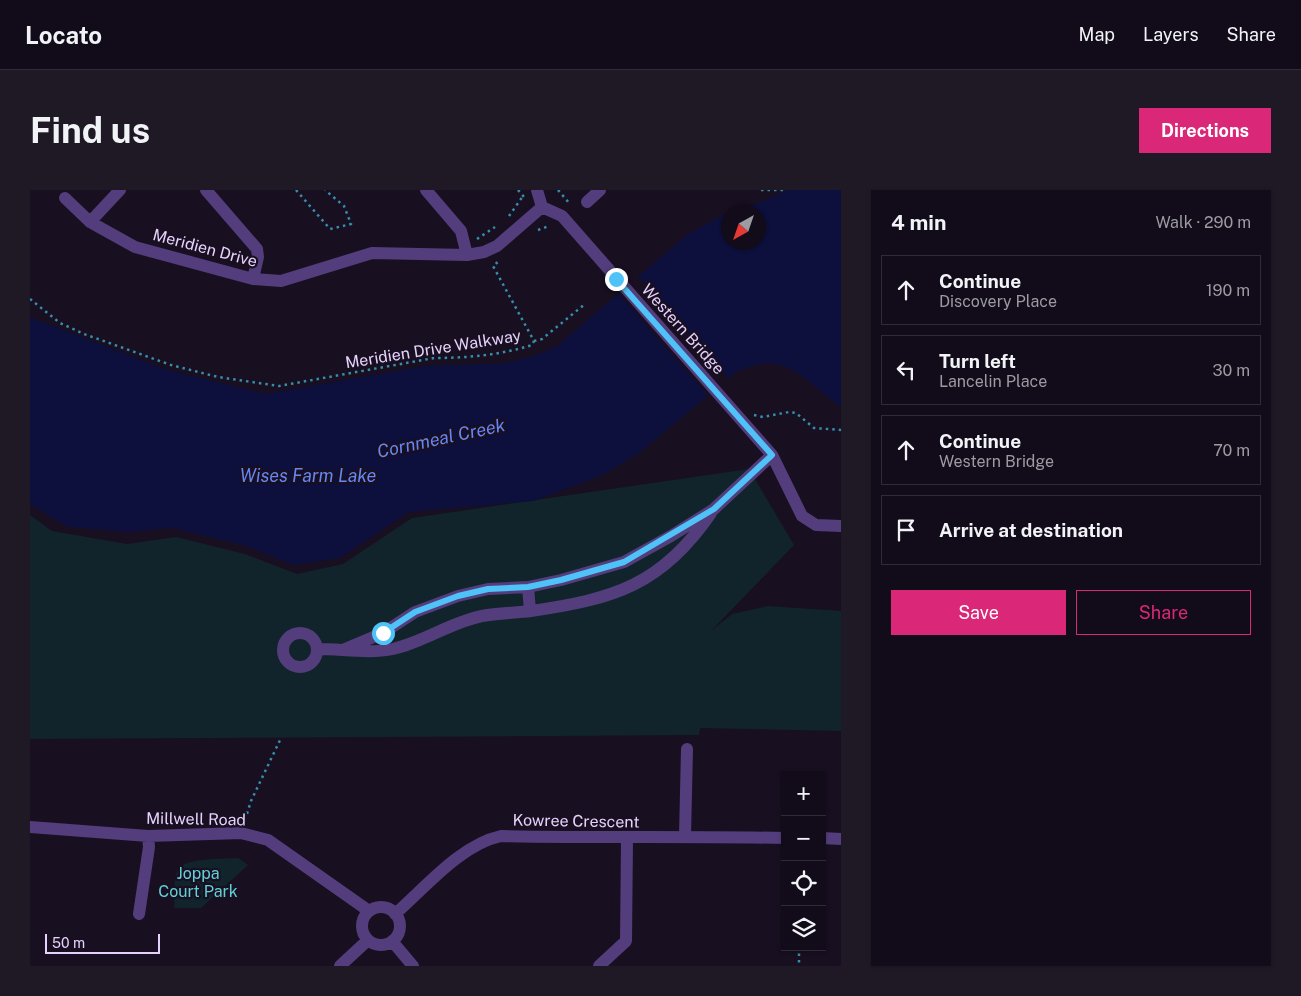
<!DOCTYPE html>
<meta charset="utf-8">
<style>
:root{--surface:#120b19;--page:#1f1926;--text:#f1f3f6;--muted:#9c9ba2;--line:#312b38;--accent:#db2777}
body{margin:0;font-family:"Public Sans",sans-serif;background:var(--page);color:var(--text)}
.controls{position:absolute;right:15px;bottom:15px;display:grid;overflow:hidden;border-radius:0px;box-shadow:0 1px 4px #0004}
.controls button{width:45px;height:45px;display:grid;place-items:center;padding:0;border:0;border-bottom:1px solid var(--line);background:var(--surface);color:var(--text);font:25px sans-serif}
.compass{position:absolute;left:691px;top:15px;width:45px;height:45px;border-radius:50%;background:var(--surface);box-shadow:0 1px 4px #0004;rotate:220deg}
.scale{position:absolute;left:15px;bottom:12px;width:115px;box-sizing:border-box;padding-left:5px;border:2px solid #e5d2fc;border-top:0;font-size:14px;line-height:18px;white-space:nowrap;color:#e5d2fc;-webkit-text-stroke:4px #180f21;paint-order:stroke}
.stop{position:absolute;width:15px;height:15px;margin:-11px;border:4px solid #4fc3f7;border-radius:50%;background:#fff}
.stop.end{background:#4fc3f7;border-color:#fff;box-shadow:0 1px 5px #0008}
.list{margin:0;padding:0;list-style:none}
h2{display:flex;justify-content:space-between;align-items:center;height:65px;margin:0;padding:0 20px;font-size:21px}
h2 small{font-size:16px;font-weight:400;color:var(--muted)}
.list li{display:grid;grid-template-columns:32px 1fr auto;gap:15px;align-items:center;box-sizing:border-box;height:70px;margin:0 10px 10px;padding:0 10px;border:1px solid var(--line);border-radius:0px}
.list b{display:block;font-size:19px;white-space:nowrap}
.list p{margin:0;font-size:16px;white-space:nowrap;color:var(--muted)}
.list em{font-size:16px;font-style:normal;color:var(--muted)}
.actions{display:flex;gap:10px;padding:15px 20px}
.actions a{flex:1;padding:11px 0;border:1px solid var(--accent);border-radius:0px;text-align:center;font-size:18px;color:var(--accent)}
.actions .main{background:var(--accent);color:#fff}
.icon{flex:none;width:28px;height:28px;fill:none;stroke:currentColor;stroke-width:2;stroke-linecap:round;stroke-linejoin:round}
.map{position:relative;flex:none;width:811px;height:776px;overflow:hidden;border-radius:0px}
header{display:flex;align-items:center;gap:30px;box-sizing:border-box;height:70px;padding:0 25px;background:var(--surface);border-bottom:1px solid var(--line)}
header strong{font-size:24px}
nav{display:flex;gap:28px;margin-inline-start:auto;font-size:18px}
.intro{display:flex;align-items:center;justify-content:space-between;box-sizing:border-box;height:120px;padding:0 30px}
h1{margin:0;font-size:35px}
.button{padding:12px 22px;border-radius:0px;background:var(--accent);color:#fff;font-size:18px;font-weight:700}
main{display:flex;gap:30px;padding:0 30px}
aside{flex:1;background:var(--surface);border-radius:0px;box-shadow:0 1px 4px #0004}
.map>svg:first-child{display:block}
</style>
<header>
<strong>Locato</strong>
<nav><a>Map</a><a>Layers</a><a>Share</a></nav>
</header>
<div class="intro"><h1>Find us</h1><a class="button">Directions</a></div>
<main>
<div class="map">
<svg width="811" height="776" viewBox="0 0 811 776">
<rect width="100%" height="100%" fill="#180f21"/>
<path fill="#12242b" d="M719 279 764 355 681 441 702 424 738 416 811 421V541L670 538 669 545 0 549V325L22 341 97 354 146 347 215 364 267 384 313 374 382 328Z
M208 668 218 675 171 718H144C145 707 143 689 148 679 154 668 195 669 208 668Z"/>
<path fill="#0d0f3d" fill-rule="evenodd" d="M758 0H811V217C773 190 755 157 705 183L609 263 573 285 504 311 379 322 310 368 263 375 217 356 143 338 98 342 38 337 0 314V127L137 180 235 204 395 176 477 173 504 166 526 157 658 44 699 22 729 13ZM698 22H728V52H698Z"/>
<path fill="#180f21" d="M606 84 700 190 679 207 586 101Z"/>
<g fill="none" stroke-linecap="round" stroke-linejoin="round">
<path stroke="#368dac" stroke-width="2.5" stroke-dasharray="2.5 4" stroke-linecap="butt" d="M266 0 300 39 321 34 314 16 295 0
M488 0 494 7
M528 0 540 14
M731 0H753
M479 26 493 6
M508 40 519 36
M447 49 465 37
M0 109 30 133 54 144 141 175 188 187 249 196 404 168C437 168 471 165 502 155L504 151 463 76 469 71
M504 151 512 149 555 114
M724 225 733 227 759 222 766 223 784 238 811 240
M215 630 221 611 251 548
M769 757V776"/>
<path stroke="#543d7d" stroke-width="12" d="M176 0 227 59 228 67 223 89
M396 0 431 41 437 65
M507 0 512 17 532 26 742 265 772 326 786 335 811 336
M35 8 60 32 105 57 223 89 251 91 342 63 437 65 454 62 467 56 512 17
M557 12 570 0
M60 32 90 0
M498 397 500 421
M253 460a17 17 0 1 1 34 0a17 17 0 1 1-34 0Z
M288 459C312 459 339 464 363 459 394 452 421 432 452 426 468 423 485 423 501 421 584 409 632 395 681 323
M315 459 353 443 385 422 428 406 458 399 498 397 531 390 594 372 641 346 684 319 742 265
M0 637 118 646 211 643 238 650 339 721
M655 646 657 559
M792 648 811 649
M332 736a19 19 0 1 1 38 0a19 19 0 1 1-38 0Z
M109 724 119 657 118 646
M365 724C396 697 430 655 471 646 566 648 660 646 755 648
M362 751 383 776
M310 776 338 750
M569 776 596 751 597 649"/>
</g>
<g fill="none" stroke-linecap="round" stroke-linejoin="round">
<path stroke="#4fc3f7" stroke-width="6" d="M353 443 385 422 428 406 458 399 498 397 531 390 594 372 684 319 742 265 586 89"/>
</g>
<g text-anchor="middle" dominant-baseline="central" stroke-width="4.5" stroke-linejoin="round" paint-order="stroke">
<g font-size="16" fill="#e5d2fc" stroke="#180f21">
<text transform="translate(175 58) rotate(15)">Meridien Drive</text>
<text transform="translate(653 139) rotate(48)">Western Bridge</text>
<text transform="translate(403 159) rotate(-9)">Meridien Drive Walkway</text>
<text transform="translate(166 629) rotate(1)">Millwell Road</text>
<text transform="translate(546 631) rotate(1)">Kowree Crescent</text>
</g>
<g font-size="16" fill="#63cfd7" stroke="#180f21">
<text x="168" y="683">Joppa<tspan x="168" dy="18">Court Park</tspan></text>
</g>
<g font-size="18" font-style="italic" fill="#6786f5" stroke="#180f21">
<text transform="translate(411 248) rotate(-12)">Cornmeal Creek</text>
<text x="278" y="285">Wises Farm Lake</text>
</g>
</g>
</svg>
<div class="controls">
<button>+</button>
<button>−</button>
<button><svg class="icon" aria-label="locate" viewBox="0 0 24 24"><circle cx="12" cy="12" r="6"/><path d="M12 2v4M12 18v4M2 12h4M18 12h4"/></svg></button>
<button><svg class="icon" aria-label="layers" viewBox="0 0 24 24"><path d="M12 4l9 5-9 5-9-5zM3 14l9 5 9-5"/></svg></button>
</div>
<svg class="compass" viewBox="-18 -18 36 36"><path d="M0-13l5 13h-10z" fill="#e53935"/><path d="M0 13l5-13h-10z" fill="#9c9ba2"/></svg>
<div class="scale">50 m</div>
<div class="stop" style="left:353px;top:443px"></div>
<div class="stop end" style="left:586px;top:89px"></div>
</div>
<aside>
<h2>4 min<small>Walk · 290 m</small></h2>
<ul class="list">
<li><svg class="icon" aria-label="ahead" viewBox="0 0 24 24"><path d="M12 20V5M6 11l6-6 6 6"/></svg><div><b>Continue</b><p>Discovery Place</p></div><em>190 m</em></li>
<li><svg class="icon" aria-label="left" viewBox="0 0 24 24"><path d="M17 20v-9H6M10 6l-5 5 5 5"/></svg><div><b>Turn left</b><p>Lancelin Place</p></div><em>30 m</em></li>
<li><svg class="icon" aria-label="ahead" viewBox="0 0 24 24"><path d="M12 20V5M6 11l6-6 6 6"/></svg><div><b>Continue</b><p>Western Bridge</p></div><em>70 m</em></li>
<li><svg class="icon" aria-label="arrive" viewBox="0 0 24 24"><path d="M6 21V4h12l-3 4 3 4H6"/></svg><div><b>Arrive at destination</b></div></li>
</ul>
<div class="actions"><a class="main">Save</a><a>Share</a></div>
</aside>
</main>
